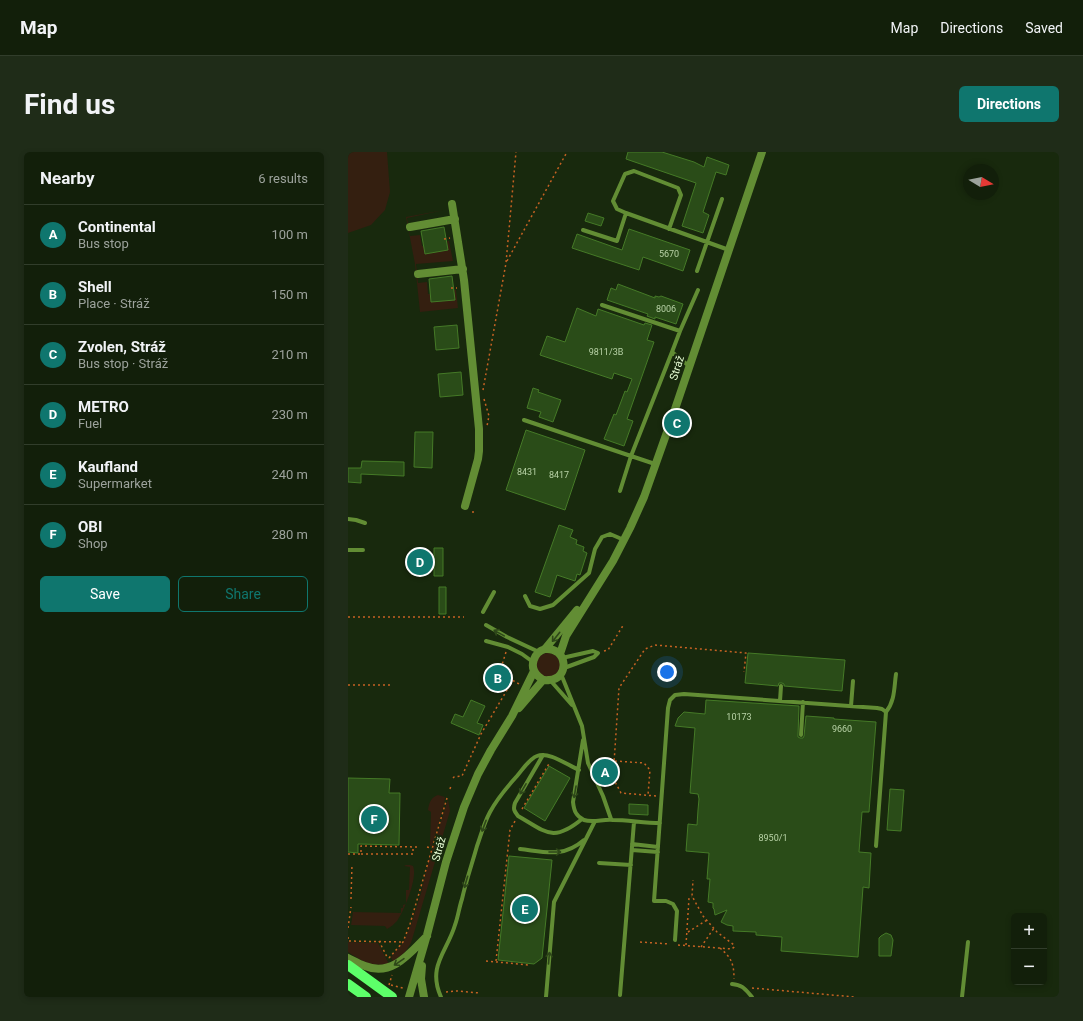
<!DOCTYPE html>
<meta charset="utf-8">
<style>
:root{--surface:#121f0a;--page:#1f2c18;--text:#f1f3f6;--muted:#9ca29c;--line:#313d2b;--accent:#0f766e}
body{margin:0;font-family:Roboto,sans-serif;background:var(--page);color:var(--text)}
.controls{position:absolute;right:12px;bottom:12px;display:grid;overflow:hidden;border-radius:6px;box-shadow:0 2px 6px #0003}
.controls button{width:36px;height:36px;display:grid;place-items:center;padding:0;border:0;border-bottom:1px solid var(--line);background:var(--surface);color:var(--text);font:20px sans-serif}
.compass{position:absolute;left:615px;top:12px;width:36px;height:36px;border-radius:50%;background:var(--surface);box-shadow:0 2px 6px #0003;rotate:100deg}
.you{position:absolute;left:319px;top:520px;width:14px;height:14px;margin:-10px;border:3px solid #fff;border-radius:50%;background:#1a73e8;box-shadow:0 0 0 6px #1a73e833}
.badge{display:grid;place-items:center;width:26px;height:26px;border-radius:50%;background:var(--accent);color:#fff;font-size:13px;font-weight:700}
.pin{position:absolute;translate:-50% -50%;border:2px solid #fff;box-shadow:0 1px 4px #0006}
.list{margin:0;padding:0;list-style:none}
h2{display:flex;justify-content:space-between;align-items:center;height:52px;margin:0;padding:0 16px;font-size:17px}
h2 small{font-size:13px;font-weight:400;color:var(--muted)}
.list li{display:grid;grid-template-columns:26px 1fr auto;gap:12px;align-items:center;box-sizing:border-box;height:60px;padding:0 16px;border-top:1px solid var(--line)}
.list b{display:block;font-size:15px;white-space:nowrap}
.list p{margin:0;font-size:13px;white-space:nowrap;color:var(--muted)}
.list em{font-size:13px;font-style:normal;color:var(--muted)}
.actions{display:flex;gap:8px;padding:12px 16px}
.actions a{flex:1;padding:9px 0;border:1px solid var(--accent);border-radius:6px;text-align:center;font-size:14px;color:var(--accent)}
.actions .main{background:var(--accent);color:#fff}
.map{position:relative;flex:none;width:711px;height:845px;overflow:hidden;border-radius:6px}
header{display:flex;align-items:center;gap:24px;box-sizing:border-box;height:56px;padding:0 20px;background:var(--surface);border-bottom:1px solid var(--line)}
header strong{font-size:19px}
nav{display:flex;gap:22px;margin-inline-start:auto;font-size:14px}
.intro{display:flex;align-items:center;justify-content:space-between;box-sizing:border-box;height:96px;padding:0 24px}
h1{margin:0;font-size:28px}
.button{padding:10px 18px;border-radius:6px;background:var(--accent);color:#fff;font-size:14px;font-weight:700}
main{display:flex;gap:24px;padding:0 24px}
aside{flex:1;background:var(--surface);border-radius:6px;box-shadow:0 2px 6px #0003}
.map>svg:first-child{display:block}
</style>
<header>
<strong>Map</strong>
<nav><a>Map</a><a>Directions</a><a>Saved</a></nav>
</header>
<div class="intro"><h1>Find us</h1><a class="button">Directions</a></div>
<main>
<aside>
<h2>Nearby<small>6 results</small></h2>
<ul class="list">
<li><span class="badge">A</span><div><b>Continental</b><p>Bus stop</p></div><em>100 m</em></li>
<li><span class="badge">B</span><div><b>Shell</b><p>Place · Stráž</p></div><em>150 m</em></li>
<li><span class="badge">C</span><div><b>Zvolen, Stráž</b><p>Bus stop · Stráž</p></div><em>210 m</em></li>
<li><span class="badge">D</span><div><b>METRO</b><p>Fuel</p></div><em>230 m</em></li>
<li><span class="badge">E</span><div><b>Kaufland</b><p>Supermarket</p></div><em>240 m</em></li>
<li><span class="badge">F</span><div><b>OBI</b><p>Shop</p></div><em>280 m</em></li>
</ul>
<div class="actions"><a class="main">Save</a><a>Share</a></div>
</aside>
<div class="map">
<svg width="711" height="845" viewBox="0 0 711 845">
<rect width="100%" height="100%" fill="#18290d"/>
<path fill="#341f10" d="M0 0H39L42 40 37 58 23 73 0 81Z
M96 58 59 66 62 84 72 83 74 94H76L77 102 100 98 99 89H101L105 109 68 112 70 131 79 130 80 142H82L83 150 107 148 106 138H108L110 156 72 160 67 112 58 65Z
M188 513a12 12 0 1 1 24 0a12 12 0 1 1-24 0Z
M90 643 97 645 96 653 84 694H82L83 660 80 658C81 651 83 645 90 643Z
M100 647 102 659 63 791 57 800 45 810 43 805 55 791 63 773 73 741 80 711Z
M58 713H62L65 714C70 726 56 759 49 769 46 772 43 775 39 777L37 774 3 773 5 760 53 761V756H55V753L58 752V738H61L62 715 56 714Z
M0 790 30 791 41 812C23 815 14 809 0 800Z"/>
<path fill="#2a4c18" stroke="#457a27" d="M280 0H314L346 10 356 15 359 5 381 13 378 23 368 20 355 60 361 63 355 81 334 74 348 31 278 7Z
M240 61 256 66 253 74 237 69Z
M96 75 100 98 77 102 73 79Z
M281 77 342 98 335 119 295 105 291 118 224 96 229 82 274 98Z
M104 124 107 148 83 150 81 127Z
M270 132 307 146V144L311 145 313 144 335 152 328 172 307 165V167L299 164 300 162 259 148 263 136 268 138Z
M229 156 248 164 250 157 296 173 297 171 304 173 299 188 306 190 279 267 285 269 276 294 256 287 266 262 268 263 277 239 279 240 284 227 266 221 264 227 192 203 199 184 217 190Z
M109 173 111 196 88 198 86 175Z
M113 220 115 243 92 245 90 222Z
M185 236 191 238 190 240 213 248 205 270 191 265 193 260 179 256Z
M178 278 237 298 217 358 158 338Z
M67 280H85L84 316 66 315Z
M14 309 56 310V324L13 322V331L0 330V316H13Z
M211 373 225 378 222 385 229 388 228 392 236 395 235 399 239 401 232 423 229 422 227 429 209 423 202 445 187 440Z
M86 396H95V424H86Z
M91 435H98V462H91Z
M400 501 497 508 494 539 436 534V532L434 531H431L430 534 397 531Z
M151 517 158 531 149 535 143 522Z
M123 548 137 554 129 571 135 573 131 583 103 571 107 562 115 565Z
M358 548 451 554 450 583V585L452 586H455L456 584 458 564 486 566V567L528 570 521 660H514L511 700 523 701 521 736 515 735 510 805 433 799 434 785 408 783V780L385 779V774L379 773 373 770 379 758 367 763 366 757 365 756V751L360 750 362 727H359L361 701 338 699 340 672 349 673 350 658 351 647 350 642 342 641 347 576 327 574 330 566 336 560 357 562Z
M201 614 222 626 197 669 176 656Z
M0 626 42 627 41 641H52L51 693 10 692V701L0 700Z
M542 637 556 638 553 679 539 678Z
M281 652 300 653V663L281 662Z
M161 704 204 708 194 806 186 812 150 808Z
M538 781 543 783 545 788 543 804H531V786L533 784Z"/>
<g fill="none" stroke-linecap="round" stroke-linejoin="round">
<path stroke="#c56223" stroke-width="1.5" stroke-dasharray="2 3" stroke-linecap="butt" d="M96 87 102 86
M159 109 219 0
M103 136H109
M135 238 158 111 168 0
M136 247 141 264 139 274
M125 361V357
M0 465H116
M256 499 260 498 276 472
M160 528H164L171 532
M0 533H45
M267 609 296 611 302 618 300 643
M105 626 106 625 114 624 133 582 159 538 160 535 159 528 153 516 158 500
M102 637 103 634
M308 644 273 641 265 626 271 536 297 497 307 493 398 501 396 520
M174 657 202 610
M79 695 84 696
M0 702H13V694L70 695
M13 702H65V695
M3 747 4 712
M0 776 3 755
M340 780 359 768
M0 785V789L55 790
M31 789 40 807
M292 790 322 792
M330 793 384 797 386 795V793L369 780 355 764 344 744 345 728
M338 793 341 746 344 745
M353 795 366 776
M372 796C384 806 386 813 386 827
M41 806 55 790 62 772 99 646
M138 809 181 813
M148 809 162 678 167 669
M41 833 44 823
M43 833 55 836
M404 836 507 845
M98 840 109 839 132 841"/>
<path stroke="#628d34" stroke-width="4" d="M321 77 333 43 330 36 286 19 277 22 265 49 269 57 278 61 381 98
M235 78 269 89 278 61
M349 119 374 47
M254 153 332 179
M324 200 332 179 350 138
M176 268 283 304 272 339
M307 312 283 304 324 200 341 214
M0 367 8 368 17 371
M0 398H15
M177 444 182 454 192 457 205 453 241 421 247 397 254 385 262 382 276 388
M135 460 146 440
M138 473 159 485 191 500
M138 489 160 495 174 502 185 510
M214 506 245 499 250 501 246 505 216 516
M213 522 234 574 240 611 255 644 263 667
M202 528 224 553
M432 549 433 534
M503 554 505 529
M538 560C547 549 546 536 548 522
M453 583 455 550
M235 588 225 650C226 659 228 664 236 668 245 671 255 667 265 668 280 668 296 671 312 671
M195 603 167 651C165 657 166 659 170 664 198 680 205 691 234 667
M284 692 310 695
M172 697C198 700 215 706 236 688
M284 698 310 700
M251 711 283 713
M327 788 329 759 325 752 318 749H306L320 556 322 548 327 543 336 542 529 556 534 557 538 560 528 694
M384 832C395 833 397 837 404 845
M272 843 286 670
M93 845C79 814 99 800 107 773 110 765 111 756 114 747 118 729 124 712 129 694 133 683 136 671 142 660 149 647 159 635 169 624 175 617 181 607 189 604 201 599 219 613 231 618
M198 845 206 750 247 669
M614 845 620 790"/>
<path stroke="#628d34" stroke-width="8" d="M104 52 116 128 131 277V299L130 307 117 354
M62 75 107 67
M70 122 115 117"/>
<path stroke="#628d34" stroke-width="8" d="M197 497C220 495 222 527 201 528 197 529 193 527 190 524 180 515 186 500 197 497L229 458
M212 502 218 484 265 409 282 376 296 345 324 266 414 0
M171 556 195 528
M0 806C6 809 11 812 17 814 44 825 62 801 79 784
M74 814 73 827 76 845
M61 845 79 783 98 710 116 655 130 622 143 598 164 564 186 519"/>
<path stroke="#5dff69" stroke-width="10" d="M0 813 44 845
M0 832 18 845"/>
</g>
<defs><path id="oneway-shaft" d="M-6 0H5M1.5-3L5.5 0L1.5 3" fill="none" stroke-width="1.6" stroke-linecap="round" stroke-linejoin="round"/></defs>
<g stroke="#2e4719">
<use href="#oneway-shaft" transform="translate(151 481) rotate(-151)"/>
<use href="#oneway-shaft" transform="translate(208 485) rotate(129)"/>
<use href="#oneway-shaft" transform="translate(175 637) rotate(120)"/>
<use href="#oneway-shaft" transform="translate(227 640) rotate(100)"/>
<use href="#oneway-shaft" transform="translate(136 674) rotate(110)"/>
<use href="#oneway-shaft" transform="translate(207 700)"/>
<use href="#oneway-shaft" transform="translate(118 730) rotate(106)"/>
<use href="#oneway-shaft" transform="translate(201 806) rotate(-85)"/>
<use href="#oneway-shaft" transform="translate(51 810) rotate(146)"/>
</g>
<g text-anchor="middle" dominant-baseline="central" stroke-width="4" stroke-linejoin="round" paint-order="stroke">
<g font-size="9" fill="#b8d2a6">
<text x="321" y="102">5670</text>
<text x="318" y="157">8006</text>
<text x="258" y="200">9811/3B</text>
<text x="179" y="320">8431</text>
<text x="211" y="323">8417</text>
<text x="391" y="565">10173</text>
<text x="494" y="577">9660</text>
<text x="425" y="686">8950/1</text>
</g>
<g font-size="11" fill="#e8ffd6" stroke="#18290d">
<text transform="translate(329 216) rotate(-72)">Stráž</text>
<text transform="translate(91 697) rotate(-74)">Stráž</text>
</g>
</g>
</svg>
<div class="controls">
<button>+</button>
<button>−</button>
</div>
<svg class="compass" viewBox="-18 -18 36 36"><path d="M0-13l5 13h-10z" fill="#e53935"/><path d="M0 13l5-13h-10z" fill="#9ca29c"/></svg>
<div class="you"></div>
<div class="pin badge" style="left:257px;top:620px">A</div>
<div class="pin badge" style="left:150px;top:526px">B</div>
<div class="pin badge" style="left:329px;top:271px">C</div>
<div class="pin badge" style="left:72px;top:410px">D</div>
<div class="pin badge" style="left:177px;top:757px">E</div>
<div class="pin badge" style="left:26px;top:667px">F</div>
</div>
</main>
